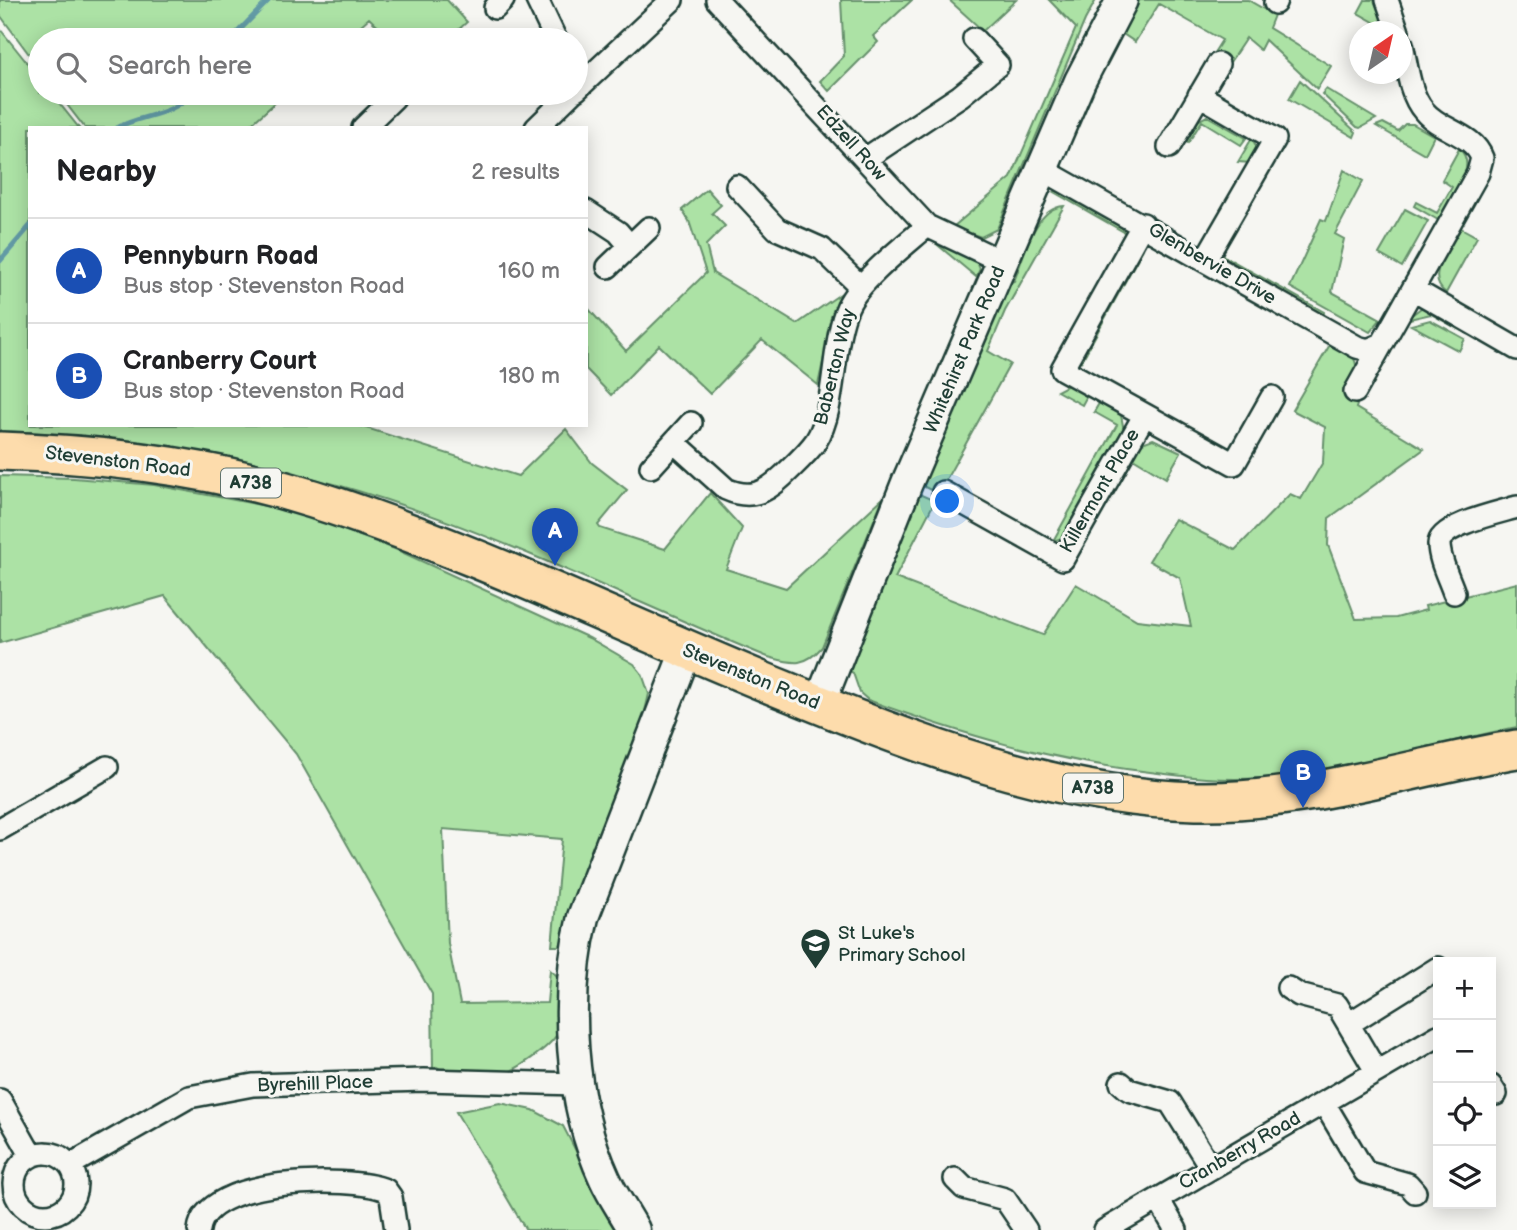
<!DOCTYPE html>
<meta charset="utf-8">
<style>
:root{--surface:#fff;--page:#f6f6f6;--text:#202124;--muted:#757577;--line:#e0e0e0;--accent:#0f766e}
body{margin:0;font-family:"Balsamiq Sans",sans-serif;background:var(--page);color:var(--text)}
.controls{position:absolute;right:21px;bottom:21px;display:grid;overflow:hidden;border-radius:0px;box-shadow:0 4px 18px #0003}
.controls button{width:63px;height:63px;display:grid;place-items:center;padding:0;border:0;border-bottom:2px solid var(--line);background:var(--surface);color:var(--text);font:35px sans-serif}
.compass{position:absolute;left:1349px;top:21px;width:63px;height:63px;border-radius:50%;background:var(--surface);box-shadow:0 4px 18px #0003;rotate:34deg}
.you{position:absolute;left:948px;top:502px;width:24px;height:24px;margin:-18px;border:5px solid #fff;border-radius:50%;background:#1a73e8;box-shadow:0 0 0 10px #1a73e833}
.badge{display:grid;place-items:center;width:46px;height:46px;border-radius:50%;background:var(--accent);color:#fff;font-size:23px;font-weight:700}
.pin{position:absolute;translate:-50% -58px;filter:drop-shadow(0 2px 4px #0008)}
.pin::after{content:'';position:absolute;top:37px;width:24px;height:21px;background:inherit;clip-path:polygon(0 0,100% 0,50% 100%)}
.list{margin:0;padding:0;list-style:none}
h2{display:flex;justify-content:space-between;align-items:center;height:91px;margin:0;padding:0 28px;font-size:30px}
h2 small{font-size:23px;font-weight:400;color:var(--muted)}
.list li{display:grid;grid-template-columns:46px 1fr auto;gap:21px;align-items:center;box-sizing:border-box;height:105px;padding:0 28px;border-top:2px solid var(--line)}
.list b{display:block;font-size:26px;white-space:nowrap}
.list p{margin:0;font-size:23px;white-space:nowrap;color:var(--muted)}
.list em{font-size:23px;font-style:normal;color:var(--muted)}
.icon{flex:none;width:38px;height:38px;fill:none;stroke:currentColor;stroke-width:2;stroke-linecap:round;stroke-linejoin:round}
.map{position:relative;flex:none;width:1517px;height:1230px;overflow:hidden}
.search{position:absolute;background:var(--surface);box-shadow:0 4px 18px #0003;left:28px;top:28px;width:560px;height:77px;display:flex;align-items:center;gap:18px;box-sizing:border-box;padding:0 24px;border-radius:38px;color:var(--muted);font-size:26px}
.panel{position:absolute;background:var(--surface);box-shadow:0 4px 18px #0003;left:28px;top:126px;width:560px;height:301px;border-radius:0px}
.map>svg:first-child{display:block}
</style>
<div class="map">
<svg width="1517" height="1230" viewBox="0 0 1517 1230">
<rect width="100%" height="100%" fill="#f6f6f2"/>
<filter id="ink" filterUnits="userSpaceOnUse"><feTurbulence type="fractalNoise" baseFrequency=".0143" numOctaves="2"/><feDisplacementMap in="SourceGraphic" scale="14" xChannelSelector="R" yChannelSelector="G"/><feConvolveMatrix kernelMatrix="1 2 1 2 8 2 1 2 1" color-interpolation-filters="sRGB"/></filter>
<g filter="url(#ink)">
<path fill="#ace2a5" stroke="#66906c" stroke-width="2" d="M0 0H447L467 22 447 40H392L369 18 344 40H40V69L0 15Z
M841 0H912L873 36 878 42 829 91 820 81 844 56Z
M949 0H1016L983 31Z
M1049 0H1096L1085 20 997 229 981 237 953 227 1011 178 1076 28Z
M1135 0H1248L1274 15 1269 28 1331 66 1317 89 1265 40 1260 50 1246 38 1228 65 1212 56 1222 40 1159 4 1135 42 1123 34Z
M1365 0H1374L1385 25 1381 26 1358 13Z
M0 29 40 79V93H51L79 128H30V425H357L518 476 566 429 592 463 627 490 598 525 600 528 665 549 710 493 742 528 726 569 786 588 883 498 822 647C804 668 792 663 768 657 626 599 482 525 334 484 225 453 114 435 0 431Z
M1300 80 1356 132 1354 137 1289 99Z
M1326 89 1376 119 1360 128 1357 127 1322 94Z
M58 93H286L247 128H85Z
M1207 116 1246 138 1241 145 1202 121 1188 143 1186 142 1198 121Z
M1383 123 1398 131 1405 124H1413L1434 136 1425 154 1376 126Z
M1252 138 1257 148 1252 163 1238 162Z
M1459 149C1481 166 1448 203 1438 220L1414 206 1416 202 1437 213 1452 187 1442 180Z
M1344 170 1363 181 1335 234 1344 239 1332 292 1381 319 1370 332 1290 287 1321 219 1326 221Z
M707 189 721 205 712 213 725 226 706 245 713 273 797 324 846 290 835 307 818 385 762 340 710 394 659 345 611 395 586 369V306L626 351 706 273 689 221 682 210Z
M1062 191 1121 224 1124 232 1054 192Z
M1064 206 1005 311 988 351 1010 364 938 494 919 484 1004 284 1014 281C1024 257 1034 208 1064 206Z
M1405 209 1428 221 1402 267 1379 254Z
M1461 228 1477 237 1446 293C1423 277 1451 246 1461 228Z
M933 241 943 242 977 262 980 269 976 277Z
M1141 248 1143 249 1081 362V352Z
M1224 256 1324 312 1323 319 1228 264Z
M1421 308H1429L1469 330 1467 334 1431 314 1405 320Z
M1430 320 1465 339 1459 351 1411 325Z
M1332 341C1339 346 1350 352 1354 359 1358 365 1359 401 1356 408L1424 449 1329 518 1328 545 1356 619 1396 618 1426 610 1425 606 1517 583V727C1433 744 1347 771 1262 778 1224 781 1187 777 1150 772 1052 761 961 734 868 700L860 693 853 673 850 671 917 493 935 501 895 578 1043 635 1076 584 1137 620 1191 626 1180 578 1149 561 1175 519 1235 550 1290 494 1301 499 1323 462 1325 427 1292 410Z
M1070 384 1089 392 1082 405 1057 391Z
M1101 400 1121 415 1124 431 1065 537 1053 541 1117 425 1094 412Z
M1153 439 1181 452 1166 478 1133 458 1142 443Z
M0 476 74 478 154 485 293 511 395 549 589 638 634 664 642 674 649 694 634 758 590 859 560 946H552L562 839 443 829 448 944 460 1004 547 1003 550 970 562 980C561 996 564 1019 557 1034 550 1047 515 1072 501 1074 484 1077 450 1077 437 1067L433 1071 432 994 296 754 165 596 0 643Z
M500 1103 533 1110 563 1126 617 1230H526L456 1112Z"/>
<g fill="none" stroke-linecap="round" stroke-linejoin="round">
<path stroke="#629aa5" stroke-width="5" d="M230 40 269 0
M117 128C140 114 173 117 191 93
M0 261 30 226"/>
<defs>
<path id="street" d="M537 0 556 40
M717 0 927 226 1003 262
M1387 0 1398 32
M1275 3 1276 0
M495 8 503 0
M576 90 672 0
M1199 95 1275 139 1205 260
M363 128 394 98
M536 128 572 93
M1169 147 1218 64
M865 159 960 96 998 65 974 39
M1042 169 1357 347 1368 350 1382 344
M737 186 777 229 822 249 861 287
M586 211 618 232 630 246
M1143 224 1062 369 1234 464 1272 397
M608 267 649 228
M1413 289 1517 349
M1355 392 1478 173 1482 158C1473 133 1440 131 1424 111 1409 94 1407 65 1402 44
M674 442 726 489C750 500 765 493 783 476 794 465 807 454 816 441 837 408 831 343 848 306 861 279 904 246 927 226
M651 467 691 423
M943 492 1063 559 1144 416
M1454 593C1449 578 1439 560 1439 544 1439 525 1501 512 1517 507
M0 829 107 767
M1288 988 1299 995 1337 1005 1376 1071
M1350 1023 1438 968
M1121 1083 1129 1090 1170 1102 1211 1168
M1491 1086 1496 1094
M0 1100 31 1155
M1324 1103 1365 1172 1408 1184 1415 1192
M14 1184a31 31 0 1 1 62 0a31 31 0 1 1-62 0Z
M70 1165 189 1097 253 1085 424 1080 578 1084
M955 1179 964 1188 1005 1199 1026 1230
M1158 1199 1176 1230
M199 1230C205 1177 349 1175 386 1190L391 1197 396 1230
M1105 1230 1438 1036"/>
<path id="secondary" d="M819 705 907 483 1080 81 1122 0
M634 1230C625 1213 613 1197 605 1179 570 1104 563 997 583 917L686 651"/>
<path id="highway" d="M0 451C105 454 212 467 313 499 474 550 628 627 784 690 916 744 1052 797 1196 801 1307 803 1409 767 1517 749"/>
</defs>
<use href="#street" stroke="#1f3d34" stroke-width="26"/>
<use href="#secondary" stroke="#1f3d34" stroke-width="35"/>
<use href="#highway" stroke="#1f3d34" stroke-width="42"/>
<use href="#street" stroke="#f6f6f2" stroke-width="21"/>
<use href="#secondary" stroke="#f6f6f2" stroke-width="30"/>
<use href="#highway" stroke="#fddcac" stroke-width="37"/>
</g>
</g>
<defs>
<symbol id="school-pin" viewBox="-11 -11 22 30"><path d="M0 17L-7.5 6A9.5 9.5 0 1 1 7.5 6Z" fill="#1f3d34" stroke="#f6f6f2"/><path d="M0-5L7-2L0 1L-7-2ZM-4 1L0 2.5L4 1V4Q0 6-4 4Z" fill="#fff"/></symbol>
</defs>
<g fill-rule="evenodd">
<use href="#school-pin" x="798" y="926" width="35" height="47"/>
</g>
<g text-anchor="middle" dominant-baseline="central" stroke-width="6" stroke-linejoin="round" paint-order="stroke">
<g fill="#f6f6f2" stroke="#60746d" stroke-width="2">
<rect x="221" y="468.5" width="60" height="29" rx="5"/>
<rect x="1063" y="773.5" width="60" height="29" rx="5"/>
</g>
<g font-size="18" font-weight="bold" fill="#1f3d34">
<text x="251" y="483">A738</text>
<text x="1093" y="788">A738</text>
</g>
<g font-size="19" fill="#1f3d34" stroke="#f6f6f2">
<text transform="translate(851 143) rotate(48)">Edzell Row</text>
<text transform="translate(1212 264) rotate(30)">Glenbervie Drive</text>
<text transform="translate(965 350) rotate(-67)">Whitehirst Park Road</text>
<text transform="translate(835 367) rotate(-76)">Baberton Way</text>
<text transform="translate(118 462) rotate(7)">Stevenston Road</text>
<text transform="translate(1100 491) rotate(-60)">Killermont Place</text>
<text transform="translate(751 677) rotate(22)">Stevenston Road</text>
<text transform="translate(315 1084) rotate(-2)">Byrehill Place</text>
<text transform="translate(1240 1151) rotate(-30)">Cranberry Road</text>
</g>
<g font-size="19" fill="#1f3d34" stroke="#f6f6f2" text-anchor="start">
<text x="838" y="933">St Luke's<tspan x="838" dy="22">Primary School</tspan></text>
</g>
</g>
</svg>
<div class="controls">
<button>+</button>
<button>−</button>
<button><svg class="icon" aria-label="locate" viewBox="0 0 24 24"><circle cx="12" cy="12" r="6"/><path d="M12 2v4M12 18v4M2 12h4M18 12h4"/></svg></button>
<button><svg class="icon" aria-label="layers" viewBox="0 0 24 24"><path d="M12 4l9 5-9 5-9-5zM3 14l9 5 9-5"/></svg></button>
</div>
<svg class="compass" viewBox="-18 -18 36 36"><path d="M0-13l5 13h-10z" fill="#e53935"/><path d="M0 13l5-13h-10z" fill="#757577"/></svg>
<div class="you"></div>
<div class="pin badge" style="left:555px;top:566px;background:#1a4fb4">A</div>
<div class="pin badge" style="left:1303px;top:808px;background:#1a4fb4">B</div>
<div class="search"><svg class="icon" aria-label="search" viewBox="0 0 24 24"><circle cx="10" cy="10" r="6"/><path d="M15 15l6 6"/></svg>Search here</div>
<section class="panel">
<h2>Nearby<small>2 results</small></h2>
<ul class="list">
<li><span class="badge" style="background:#1a4fb4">A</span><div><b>Pennyburn Road</b><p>Bus stop · Stevenston Road</p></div><em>160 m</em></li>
<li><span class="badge" style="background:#1a4fb4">B</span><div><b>Cranberry Court</b><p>Bus stop · Stevenston Road</p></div><em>180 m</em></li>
</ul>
</section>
</div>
